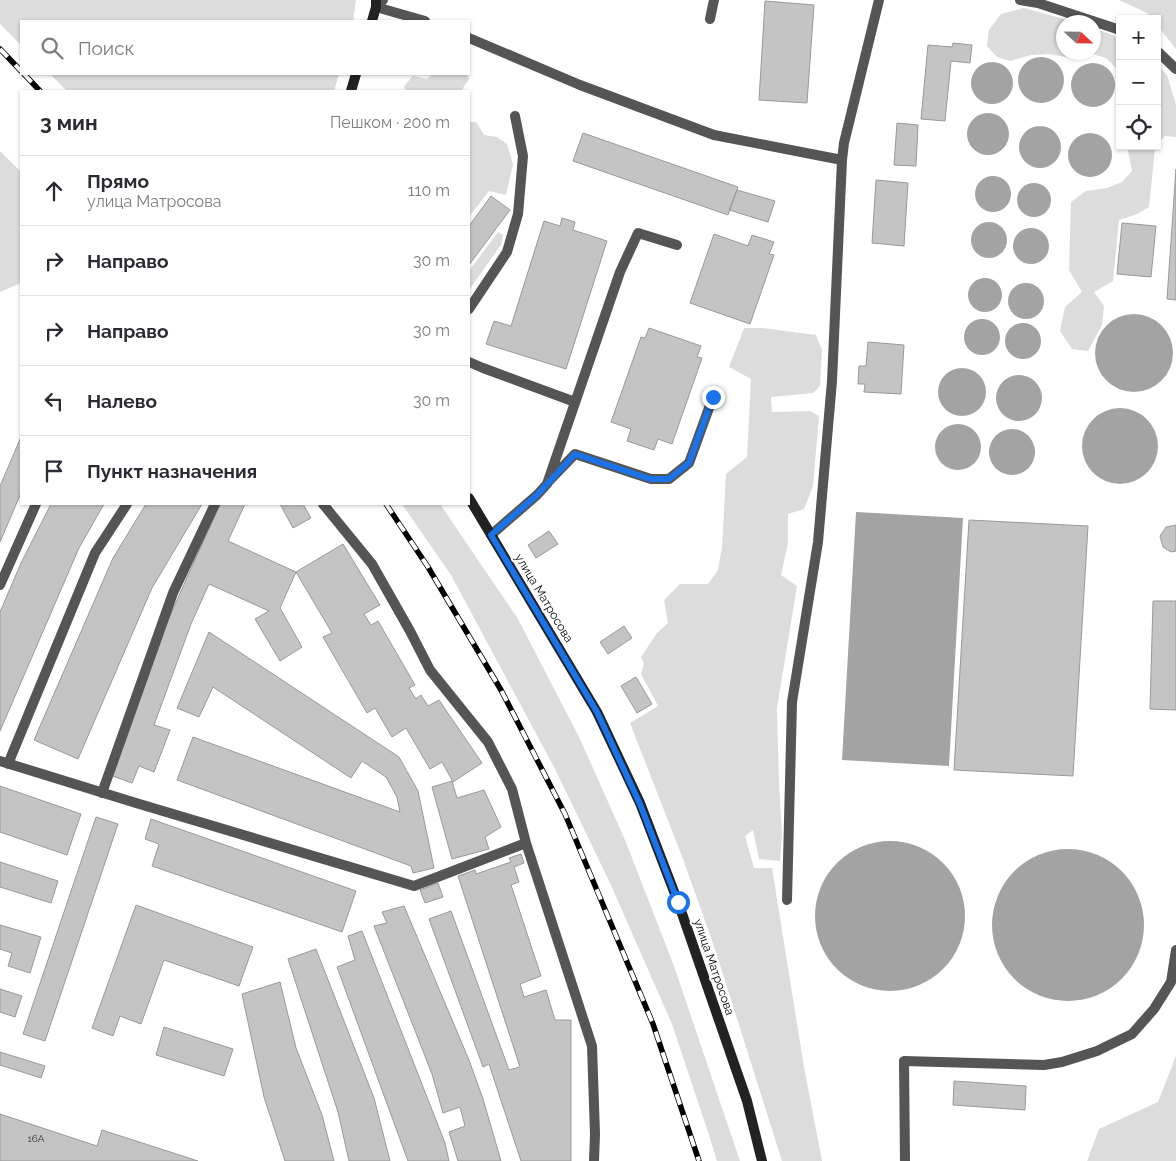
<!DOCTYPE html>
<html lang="ru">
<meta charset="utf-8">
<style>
:root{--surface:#fff;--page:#f7f7f7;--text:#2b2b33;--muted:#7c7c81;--line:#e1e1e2}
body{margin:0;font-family:Raleway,sans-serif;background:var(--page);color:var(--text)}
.controls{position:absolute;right:15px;top:15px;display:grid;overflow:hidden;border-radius:0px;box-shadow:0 1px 4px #0004}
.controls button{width:45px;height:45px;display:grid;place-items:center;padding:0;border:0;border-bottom:1px solid var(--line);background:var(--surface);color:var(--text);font:25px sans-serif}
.compass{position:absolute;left:1056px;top:15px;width:45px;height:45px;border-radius:50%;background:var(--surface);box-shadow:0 1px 4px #0004;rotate:112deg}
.stop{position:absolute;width:15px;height:15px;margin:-11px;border:4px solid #1a73e8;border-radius:50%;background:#fff}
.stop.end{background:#1a73e8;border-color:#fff;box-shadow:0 1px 5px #0008}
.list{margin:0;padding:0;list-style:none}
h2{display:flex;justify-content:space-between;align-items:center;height:65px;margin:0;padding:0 20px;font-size:21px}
h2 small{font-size:16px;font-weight:400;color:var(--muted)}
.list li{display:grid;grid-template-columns:32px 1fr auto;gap:15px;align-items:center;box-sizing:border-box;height:70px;padding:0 20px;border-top:1px solid var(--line)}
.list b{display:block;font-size:19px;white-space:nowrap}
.list p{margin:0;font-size:16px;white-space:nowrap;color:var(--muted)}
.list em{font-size:16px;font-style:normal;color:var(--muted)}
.icon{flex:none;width:28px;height:28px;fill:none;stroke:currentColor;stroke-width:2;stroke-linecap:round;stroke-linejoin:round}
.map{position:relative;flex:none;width:1176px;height:1161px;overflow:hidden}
.search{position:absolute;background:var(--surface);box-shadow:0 1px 4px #0004;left:20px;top:20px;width:450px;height:55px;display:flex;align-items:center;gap:12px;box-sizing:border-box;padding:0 18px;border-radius:0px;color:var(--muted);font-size:19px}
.panel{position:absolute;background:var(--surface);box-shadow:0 1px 4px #0004;left:20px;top:90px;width:450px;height:415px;border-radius:0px}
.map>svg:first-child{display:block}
</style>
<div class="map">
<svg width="1176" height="1161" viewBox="0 0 1176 1161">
<rect width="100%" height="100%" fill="#fff"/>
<path fill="#dcdcdc" d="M0 0H356L353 21H21V45L0 24Z
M1119 0H1176V49L1157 25V19H1152L1147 13Z
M1024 8 1075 22H1064V52L1080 53 1066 57 1048 54 1031 55 1010 61 997 57 987 46 989 30 1001 14Z
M1094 28 1120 38V94L1118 70 1106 58 1090 53 1094 52Z
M1157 64 1167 75 1176 105V137L1165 136 1157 145Z
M50 74H339L334 91H67Z
M432 74H467L469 79 461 91H406L404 86 413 76 427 79Z
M469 122H476L484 135 497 137 507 144 513 164 506 195 489 191 469 217Z
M1127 146H1156L1155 148 1149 207 1137 214 1119 220 1113 281 1094 292 1104 306 1102 325 1088 351 1072 349 1060 331 1065 307 1082 292 1069 270 1071 202 1086 191 1107 188 1122 182 1132 171Z
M0 151 21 172V283L0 292Z
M498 232 503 235 501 245 469 290V271Z
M744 328H762L816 335 822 350 820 386 813 393 771 397 772 412 810 411 819 416 813 486 804 509 788 514V543L781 575 797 586 777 708 779 783 782 836 780 861 759 859 753 830 745 836 754 868H772L804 1067 822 1161H782L715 949 683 859 630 723 658 706 641 674 644 663 641 657 657 633 668 623 664 600 680 584H708L718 570 722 547 726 474 747 457 751 379 729 367Z
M402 504H440L518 619 580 739 625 840 674 966 740 1161H717L710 1138 672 1024 610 883 555 769 451 575Z
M1176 1056V1161H1087L1099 1129 1158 1102Z"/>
<path fill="#a3a3a3" d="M1018 80a23 23 0 1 1 46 0a23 23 0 1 1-46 0Z
M971 83a21 21 0 1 1 42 0a21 21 0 1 1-42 0Z
M1071 85a22 22 0 1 1 44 0a22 22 0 1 1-44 0Z
M967 134a21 21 0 1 1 42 0a21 21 0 1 1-42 0Z
M1019 147a21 21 0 1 1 42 0a21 21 0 1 1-42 0Z
M1068 155a22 22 0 1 1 44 0a22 22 0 1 1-44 0Z
M975 194a18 18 0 1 1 36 0a18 18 0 1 1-36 0Z
M1017 200a17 17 0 1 1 34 0a17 17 0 1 1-34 0Z
M971 240a18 18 0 1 1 36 0a18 18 0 1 1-36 0Z
M1013 246a18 18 0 1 1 36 0a18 18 0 1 1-36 0Z
M968 295a17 17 0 1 1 34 0a17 17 0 1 1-34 0Z
M1008 301a18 18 0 1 1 36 0a18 18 0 1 1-36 0Z
M1095 353a39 39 0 1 1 78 0a39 39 0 1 1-78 0Z
M964 337a18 18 0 1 1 36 0a18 18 0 1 1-36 0Z
M1005 341a18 18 0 1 1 36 0a18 18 0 1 1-36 0Z
M938 392a24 24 0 1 1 48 0a24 24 0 1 1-48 0Z
M996 398a23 23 0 1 1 46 0a23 23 0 1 1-46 0Z
M1082 446a38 38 0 1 1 76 0a38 38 0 1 1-76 0Z
M935 447a23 23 0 1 1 46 0a23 23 0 1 1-46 0Z
M989 452a23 23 0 1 1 46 0a23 23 0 1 1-46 0Z
M856 512 963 518 949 766 842 760Z
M815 916a75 75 0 1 1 150 0a75 75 0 1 1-150 0Z
M992 925a76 76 0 1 1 152 0a76 76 0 1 1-152 0Z"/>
<path fill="#c4c4c4" stroke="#999" d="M765 1 814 5 807 103 759 100Z
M953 43 972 45 970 63 951 61 945 121 921 119 928 45 952 47Z
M897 123 918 125 916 166 894 165Z
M583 133 738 187 728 215 573 161Z
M1176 169V300L1167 299Z
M876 180 908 183 904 246 872 243Z
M737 190 775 201 768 222 729 210Z
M491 196 510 210 469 265V226Z
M562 218 575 222 573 230 607 241 566 369 486 344 494 321 511 326 544 221 560 226Z
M1122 223 1156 226 1151 277 1117 274Z
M714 234 748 246 752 235 774 242 769 254 774 255 750 324 690 303Z
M649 328 701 346 697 357 702 358 672 444 658 439 654 450 627 441 631 429 611 422 641 337 645 338Z
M868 342 904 345 901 394 864 392 865 384H858L859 366H866Z
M21 437V493L0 542V486Z
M51 504H104L79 548 0 731V612L21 563Z
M146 504H202L152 588 78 759 34 740 113 558Z
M220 504H245L228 541 296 572 280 608 302 647 280 661 255 619 269 611 209 584 191 624 154 725 170 730 154 772 139 766 132 783 110 775 165 627Z
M280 504H303L311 518 293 528Z
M969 520 1088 526 1073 776 954 770Z
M1176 525V551L1171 552 1163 547 1160 536 1166 527Z
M549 531 558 544 536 558 528 545Z
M343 544 380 605 364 614 371 625 378 621 415 685 409 688 416 699 421 695 428 706 439 700 482 763 453 782 442 762 430 769 406 728 392 737 375 708 367 713 323 637 332 633 296 572Z
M1153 601H1176V710L1150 709Z
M624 626 632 638 608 654 600 642Z
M209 632 399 757 418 791 434 868 413 873 411 866 177 780 193 737 400 812 397 797 386 777 362 761 351 778 213 687 199 717 177 708Z
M636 677 652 704 637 713 621 686Z
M452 781 457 798 484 790 501 827 485 837 489 849 452 859 432 787Z
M0 786 81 814 67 855 0 832Z
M96 817 118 824 45 1041 23 1034Z
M151 819 356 891 342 932 152 866 159 844 145 839Z
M521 854 524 863 514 867 519 882 511 885 541 976 520 984 524 997 546 990 555 1020H571V1161H521L489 1064 483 1067 429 919 451 911 509 1070 520 1067 458 876 475 870 476 874 511 862 509 858Z
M0 862 58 881 51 903 0 887Z
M438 883 443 897 425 903 420 890Z
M136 905 253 947 239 986 164 960 141 1024 120 1016 113 1036 92 1028Z
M404 906 469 1060 483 1099 501 1161H458L449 1132 465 1126 460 1107 443 1113 432 1074 374 926 387 923 382 912Z
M0 925 41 937 30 973 8 966 12 953 0 949Z
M362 931 445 1143 449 1161H408L337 967 355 960 348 936Z
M316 949 374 1098 390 1161H349L338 1112 288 959Z
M280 982 296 1048 322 1115 334 1161H285L264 1097 242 994Z
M0 989 22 996 15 1017 0 1012Z
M164 1027 233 1049 224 1076 156 1055Z
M0 1052 45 1066 41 1078 0 1065Z
M954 1081 1026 1086 1025 1110 953 1105Z
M0 1114 97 1146 102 1130 198 1161H0Z"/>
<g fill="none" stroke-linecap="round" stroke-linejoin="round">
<path stroke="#555" stroke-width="10" d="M383 0 376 7 425 21
M1020 0 1038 3 1120 30
M710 19 714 0
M469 38 580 85 714 135 842 160
M1157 51 1176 69
M469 309 507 252 518 214 523 156 515 116
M469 362 483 368 575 402
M549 481 575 454 651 479H669L689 463 713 397
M323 504 372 564 410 631 430 670 488 742 512 789 526 843 592 1046 595 1134 594 1161
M491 535 537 495 547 484 620 272 638 233 677 245
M0 585 36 504
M0 761 136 803 414 886 526 843
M8 764 95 553 127 504
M102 793 173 593 215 504
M787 900 792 702 818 542 832 381 842 160 844 143 879 0
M905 1161 904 1061 1044 1065 1062 1062 1097 1051 1132 1034 1154 1009 1171 982 1176 950"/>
<path stroke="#222" stroke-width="10" d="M372 21 376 7V0
M351 91 356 74
M469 498 597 712 640 803 678 902 747 1101 762 1161"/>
<defs>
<path id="rail" d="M0 49 21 71
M24 74 40 91
M386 504 428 567 501 690 565 814 653 1024 699 1161"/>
</defs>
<use href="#rail" stroke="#000" stroke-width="5.5"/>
<use href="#rail" stroke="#fff" stroke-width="4" stroke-dasharray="11" stroke-linecap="butt"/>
</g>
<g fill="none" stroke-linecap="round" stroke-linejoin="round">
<path stroke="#1a73e8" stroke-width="6" d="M678 902 640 804 597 712 491 535 537 495 575 454 650 479H669L689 463 713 397"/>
</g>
<g text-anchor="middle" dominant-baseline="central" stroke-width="4" stroke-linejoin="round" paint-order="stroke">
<g font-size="10" fill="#313131">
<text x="36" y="1138">16А</text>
</g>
<g font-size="12" fill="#000" stroke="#fff">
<text transform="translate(544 598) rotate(59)">улица Матросова</text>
<text transform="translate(714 967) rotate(71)">улица Матросова</text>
</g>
</g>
</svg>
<div class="controls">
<button>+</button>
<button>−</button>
<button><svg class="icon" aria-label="locate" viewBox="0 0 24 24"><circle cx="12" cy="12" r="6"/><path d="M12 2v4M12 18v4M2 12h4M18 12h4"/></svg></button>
</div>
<svg class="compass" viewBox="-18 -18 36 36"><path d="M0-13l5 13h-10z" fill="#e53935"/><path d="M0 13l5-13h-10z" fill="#7c7c81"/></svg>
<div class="stop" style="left:678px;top:902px"></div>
<div class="stop end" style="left:713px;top:397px"></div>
<div class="search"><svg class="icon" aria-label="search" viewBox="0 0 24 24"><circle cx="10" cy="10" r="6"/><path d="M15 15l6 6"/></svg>Поиск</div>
<section class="panel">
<h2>3 мин<small>Пешком · 200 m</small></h2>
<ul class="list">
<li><svg class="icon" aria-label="ahead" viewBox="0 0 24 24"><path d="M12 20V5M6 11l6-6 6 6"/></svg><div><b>Прямо</b><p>улица Матросова</p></div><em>110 m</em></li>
<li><svg class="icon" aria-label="right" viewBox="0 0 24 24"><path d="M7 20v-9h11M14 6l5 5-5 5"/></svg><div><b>Направо</b></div><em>30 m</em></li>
<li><svg class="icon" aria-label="right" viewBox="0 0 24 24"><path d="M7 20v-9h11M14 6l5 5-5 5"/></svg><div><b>Направо</b></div><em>30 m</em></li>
<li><svg class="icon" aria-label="left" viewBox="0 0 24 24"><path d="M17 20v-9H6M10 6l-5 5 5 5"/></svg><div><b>Налево</b></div><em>30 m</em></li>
<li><svg class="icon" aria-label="arrive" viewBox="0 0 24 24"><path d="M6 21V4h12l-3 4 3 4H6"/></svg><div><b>Пункт назначения</b></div></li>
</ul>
</section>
</div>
